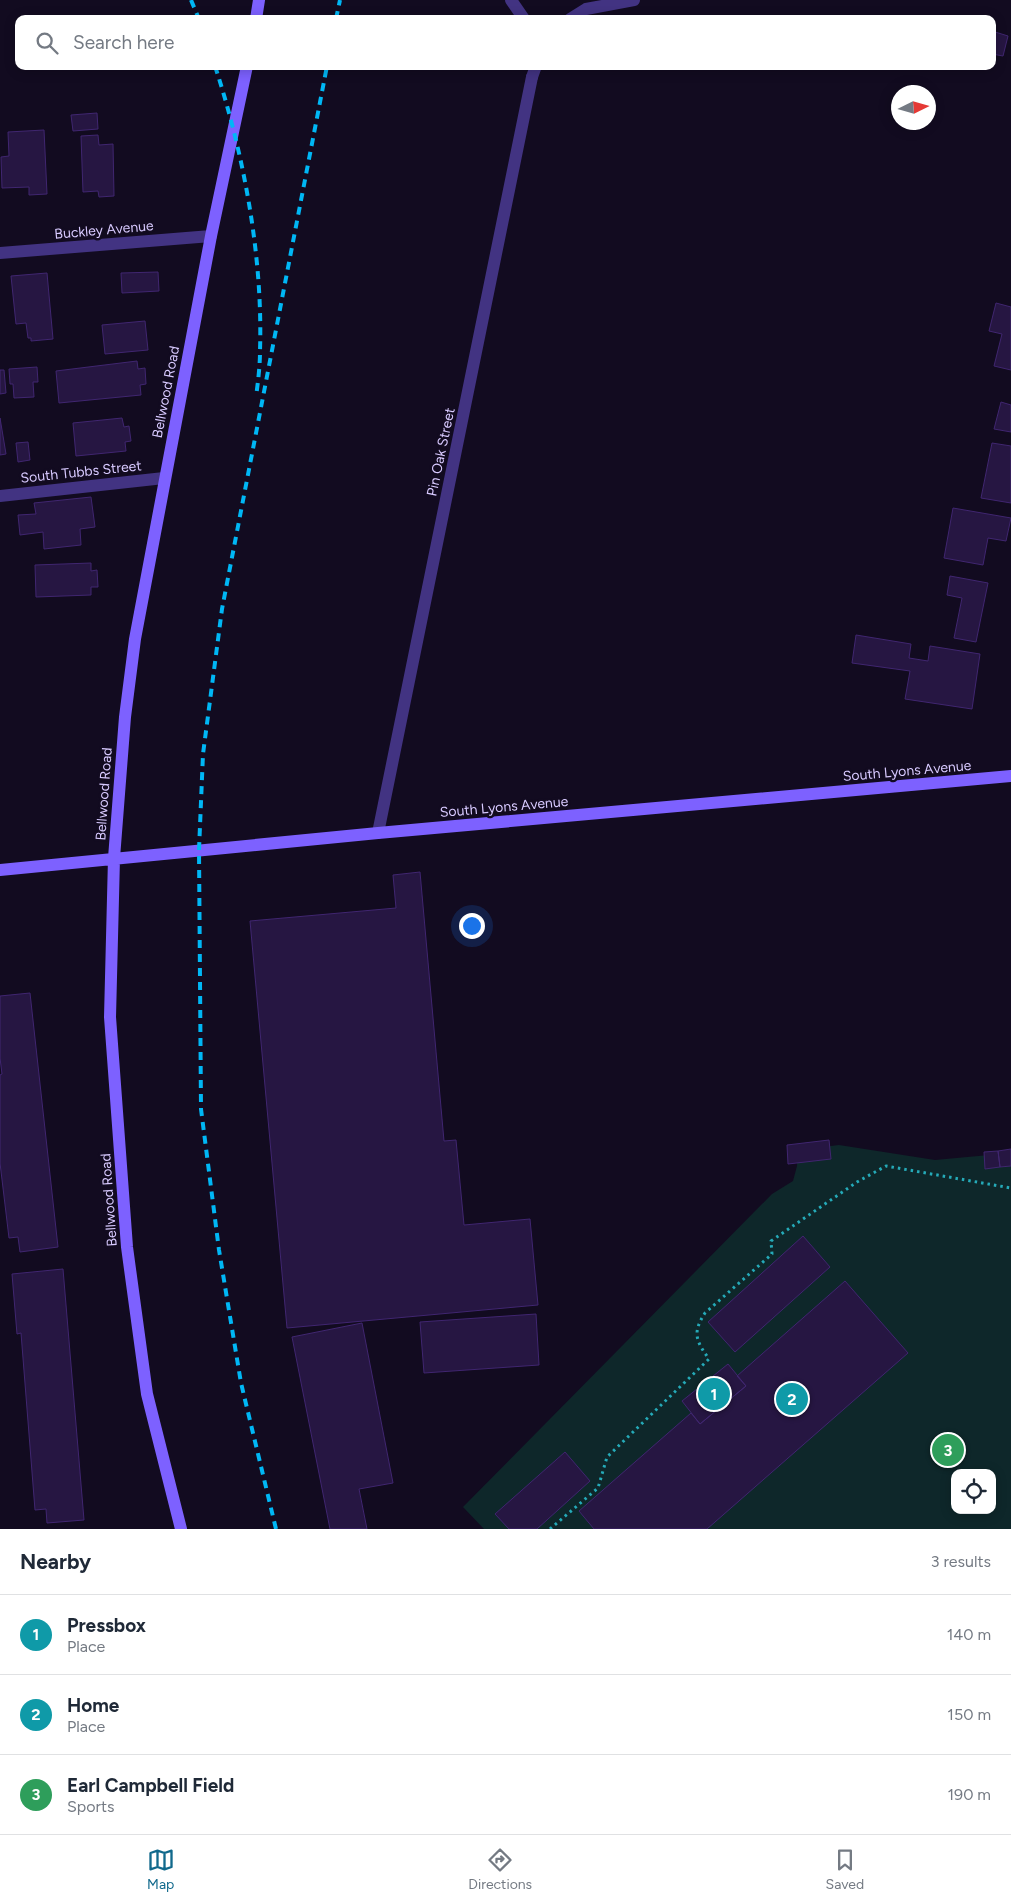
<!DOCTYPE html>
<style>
:root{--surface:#fff;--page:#f6f6f7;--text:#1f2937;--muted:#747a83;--line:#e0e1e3;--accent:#11698c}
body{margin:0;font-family:Figtree,sans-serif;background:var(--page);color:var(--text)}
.controls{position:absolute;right:15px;bottom:15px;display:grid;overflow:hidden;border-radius:10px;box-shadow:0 2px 12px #0003}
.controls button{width:45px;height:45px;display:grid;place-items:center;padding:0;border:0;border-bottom:1px solid var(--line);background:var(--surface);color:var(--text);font:25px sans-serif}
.compass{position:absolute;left:891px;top:85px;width:45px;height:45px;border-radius:50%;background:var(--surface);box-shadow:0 2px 12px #0003;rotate:85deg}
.you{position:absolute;left:471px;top:925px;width:18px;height:18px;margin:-12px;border:4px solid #fff;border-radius:50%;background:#1a73e8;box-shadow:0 0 0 8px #1a73e833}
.badge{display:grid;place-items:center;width:32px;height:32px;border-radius:50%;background:var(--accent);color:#fff;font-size:16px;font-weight:700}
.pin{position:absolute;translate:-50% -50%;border:2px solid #fff;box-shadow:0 1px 5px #0006}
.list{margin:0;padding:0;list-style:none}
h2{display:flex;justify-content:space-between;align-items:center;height:65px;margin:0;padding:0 20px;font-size:21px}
h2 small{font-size:16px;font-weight:400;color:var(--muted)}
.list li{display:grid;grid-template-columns:32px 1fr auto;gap:15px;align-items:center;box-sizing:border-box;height:80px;padding:0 20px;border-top:1px solid var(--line)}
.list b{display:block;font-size:19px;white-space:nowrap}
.list p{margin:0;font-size:16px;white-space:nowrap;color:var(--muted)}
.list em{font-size:16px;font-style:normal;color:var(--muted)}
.icon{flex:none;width:28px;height:28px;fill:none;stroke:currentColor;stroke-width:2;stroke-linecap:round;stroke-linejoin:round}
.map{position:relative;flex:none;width:1011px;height:1529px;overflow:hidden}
.search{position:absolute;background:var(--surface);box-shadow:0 2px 12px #0003;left:15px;right:15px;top:15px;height:55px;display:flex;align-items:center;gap:12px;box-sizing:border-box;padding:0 18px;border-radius:10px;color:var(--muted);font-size:19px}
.sheet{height:305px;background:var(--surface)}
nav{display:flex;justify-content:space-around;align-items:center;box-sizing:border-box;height:70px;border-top:1px solid var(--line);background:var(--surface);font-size:14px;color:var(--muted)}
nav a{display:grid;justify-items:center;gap:2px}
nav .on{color:var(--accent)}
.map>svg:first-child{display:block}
</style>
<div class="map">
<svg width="1011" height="1529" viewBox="0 0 1011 1529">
<rect width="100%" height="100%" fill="#120b20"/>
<path fill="#0e272a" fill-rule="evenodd" d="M839 1145 935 1160 1011 1153V1529H484L463 1507 772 1194 793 1181 797 1166 798 1150ZM955 1473H992V1510H955Z"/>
<path fill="#261642" stroke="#402670" d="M992 31 1008 36 1003 56 992 54Z
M97 113 98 129 73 131 71 115Z
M44 130 47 194 29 195V187L2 188 1 157 9 156 8 132Z
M98 135 99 145 113 144 114 196 99 197 98 191 83 192 81 136Z
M158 272 159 291 122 293 121 273Z
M47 273 53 339 31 341V338H28L26 323 16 324 11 276Z
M996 303 1011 307V370L994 366 1002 334 989 331Z
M145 321 148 350 105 354 102 325Z
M137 361 138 369 145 368 146 384 140 385 141 395 59 403 56 371Z
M37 367 38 382H33L34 397 14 398 13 384H10L9 369Z
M0 370H4L6 393 0 394Z
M1001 402 1011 405V432L994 429Z
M0 418 6 454 0 455Z
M122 418 124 427 129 426 131 441 125 442 126 451 76 456 73 423Z
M28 442 30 460 18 462 16 443Z
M992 443 1011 446V503L981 498Z
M91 497 95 527 80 529 81 545 44 549 43 532 20 535 18 515 36 514 34 503Z
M953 508 1011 518 1006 541 988 538 983 565 944 558Z
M91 563V571L97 570 98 587H91V595L36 597 35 565Z
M950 576 988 583 976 642 954 638 962 598 947 595Z
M856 635 911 644 909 658 928 661 930 646 980 654 972 709 905 699 910 671 852 663Z
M420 872 444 1141 456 1140 464 1225 530 1219 538 1305 287 1328 250 921 396 908 393 875Z
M30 993 58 1247 20 1252 18 1237 9 1238 0 1163V1075L2 1074 0 1058V996Z
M829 1140 831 1159 788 1164 787 1145Z
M1011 1149V1166L1000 1167 998 1151Z
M998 1151 1000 1167 985 1169 984 1152Z
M803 1236 830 1267 735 1352 708 1322Z
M63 1269 84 1520 47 1523 46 1509 35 1510 21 1333 17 1334 12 1274Z
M845 1281 908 1353 707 1529H594L579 1511 691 1413 700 1424 746 1386 737 1376Z
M536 1314 539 1365 424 1373 420 1322Z
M362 1323 393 1483 359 1489 367 1529H330L292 1337Z
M728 1364 746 1386 700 1424 682 1401Z
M565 1452 590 1481 537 1529H509L495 1514Z"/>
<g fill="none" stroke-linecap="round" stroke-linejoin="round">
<path stroke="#25aab8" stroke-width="3" stroke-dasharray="2.5 4" stroke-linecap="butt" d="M550 1529 598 1488 607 1457 709 1359C696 1341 692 1333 705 1313L772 1254 771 1241 857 1182 886 1166 1011 1188"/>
<path stroke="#423382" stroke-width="12" d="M511 0 524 19
M570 19 586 9 634 0
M532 77 536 66"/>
<path stroke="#423382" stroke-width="12" d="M0 253 211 236
M0 496 164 478
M378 833 532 77"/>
<path stroke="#7d61ff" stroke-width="12" d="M256 19 259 0
M0 870 378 833 1011 776
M181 1529 147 1394 127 1247 110 1017 114 858 125 717 135 639 211 236 247 66"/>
<path stroke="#00b7f5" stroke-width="4" stroke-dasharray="8 6" stroke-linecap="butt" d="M191 0 199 19
M336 19 340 0
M215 66C244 155 263 257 260 351 260 366 258 382 256 397
M276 1529 241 1383 219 1250 201 1109 199 850 203 754 222 609 327 66"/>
</g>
<g text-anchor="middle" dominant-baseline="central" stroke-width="5" stroke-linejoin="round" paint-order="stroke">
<g font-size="14" fill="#d8caff" stroke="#120b20">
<text transform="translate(104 230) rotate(-5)">Buckley Avenue</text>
<text transform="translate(166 392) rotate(-79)">Bellwood Road</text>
<text transform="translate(441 452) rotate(-78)">Pin Oak Street</text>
<text transform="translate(81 472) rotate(-6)">South Tubbs Street</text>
<text transform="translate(907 771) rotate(-5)">South Lyons Avenue</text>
<text transform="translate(104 794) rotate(-86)">Bellwood Road</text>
<text transform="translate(504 807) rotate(-5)">South Lyons Avenue</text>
<text transform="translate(109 1200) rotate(-94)">Bellwood Road</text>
</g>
</g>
</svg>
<div class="controls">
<button><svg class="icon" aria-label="locate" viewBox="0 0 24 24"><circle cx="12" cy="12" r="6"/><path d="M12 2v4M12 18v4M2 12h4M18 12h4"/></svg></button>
</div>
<svg class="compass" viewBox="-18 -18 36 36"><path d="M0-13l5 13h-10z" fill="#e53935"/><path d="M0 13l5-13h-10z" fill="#747a83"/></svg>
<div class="you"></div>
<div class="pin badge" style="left:714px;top:1394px;background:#0f9aa8">1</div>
<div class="pin badge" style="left:792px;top:1399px;background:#0f9aa8">2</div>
<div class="pin badge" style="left:948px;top:1450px;background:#2e9e5b">3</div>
<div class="search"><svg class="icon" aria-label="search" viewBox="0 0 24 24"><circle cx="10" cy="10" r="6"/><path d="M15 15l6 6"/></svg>Search here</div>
</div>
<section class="sheet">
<h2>Nearby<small>3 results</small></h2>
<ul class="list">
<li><span class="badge" style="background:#0f9aa8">1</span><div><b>Pressbox</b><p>Place</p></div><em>140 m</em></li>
<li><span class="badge" style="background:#0f9aa8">2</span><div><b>Home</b><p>Place</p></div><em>150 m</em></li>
<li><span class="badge" style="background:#2e9e5b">3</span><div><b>Earl Campbell Field</b><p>Sports</p></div><em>190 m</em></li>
</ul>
</section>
<nav>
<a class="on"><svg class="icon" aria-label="map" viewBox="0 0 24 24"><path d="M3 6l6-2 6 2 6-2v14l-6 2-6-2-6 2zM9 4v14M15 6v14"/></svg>Map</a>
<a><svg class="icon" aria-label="directions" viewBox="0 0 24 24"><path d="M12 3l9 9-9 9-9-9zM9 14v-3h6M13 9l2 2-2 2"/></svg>Directions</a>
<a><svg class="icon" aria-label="saved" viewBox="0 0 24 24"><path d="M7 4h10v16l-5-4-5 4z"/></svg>Saved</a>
</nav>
